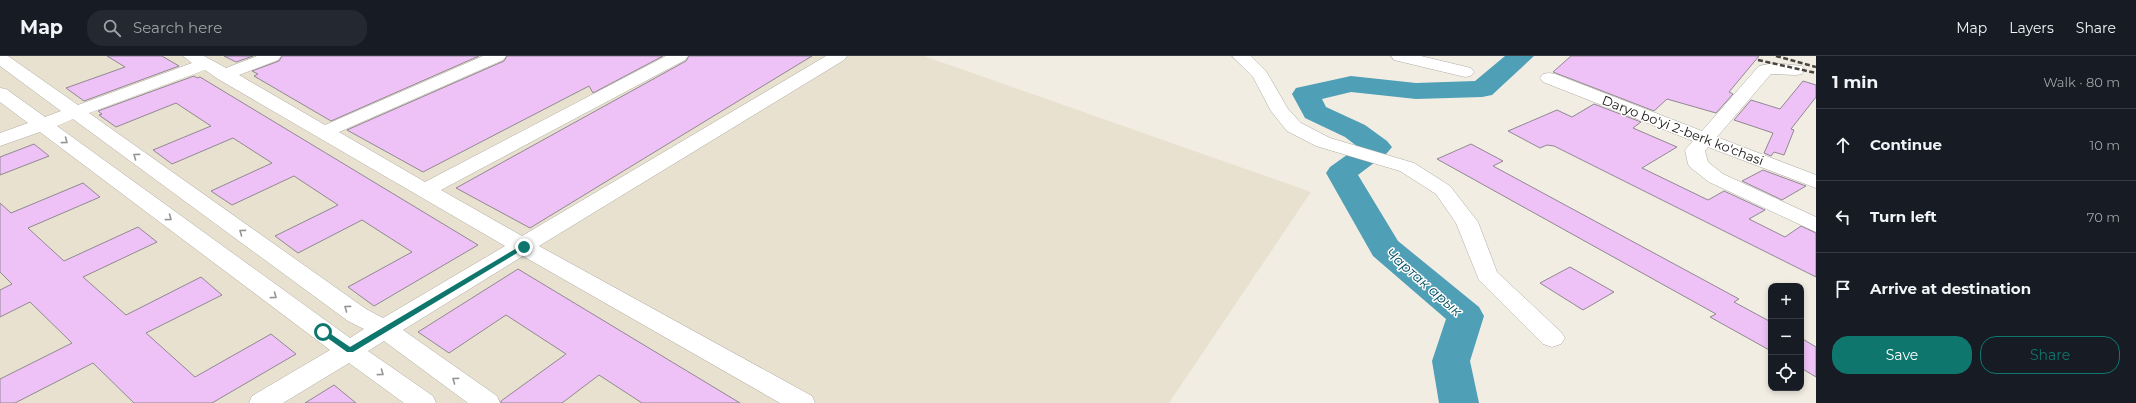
<!DOCTYPE html>
<meta charset="utf-8">
<style>
:root{--surface:#171b24;--page:#242831;--text:#f1f3f6;--muted:#9ea1a6;--line:#363941;--accent:#0f766e}
body{margin:0;font-family:Montserrat,sans-serif;background:var(--page);color:var(--text)}
.controls{position:absolute;right:12px;bottom:12px;display:grid;overflow:hidden;border-radius:8px;box-shadow:0 2px 6px #0003}
.controls button{width:36px;height:36px;display:grid;place-items:center;padding:0;border:0;border-bottom:1px solid var(--line);background:var(--surface);color:var(--text);font:20px sans-serif}
.stop{position:absolute;width:12px;height:12px;margin:-9px;border:3px solid #0f766e;border-radius:50%;background:#fff}
.stop.end{background:#0f766e;border-color:#fff;box-shadow:0 1px 4px #0008}
.list{margin:0;padding:0;list-style:none}
h2{display:flex;justify-content:space-between;align-items:center;height:52px;margin:0;padding:0 16px;font-size:17px}
h2 small{font-size:13px;font-weight:400;color:var(--muted)}
.list li{display:grid;grid-template-columns:26px 1fr auto;gap:12px;align-items:center;box-sizing:border-box;height:72px;padding:0 16px;border-top:1px solid var(--line)}
.list b{display:block;font-size:15px;white-space:nowrap}
.list em{font-size:13px;font-style:normal;color:var(--muted)}
.actions{display:flex;gap:8px;padding:12px 16px}
.actions a{flex:1;padding:9px 0;border:1px solid var(--accent);border-radius:16px;text-align:center;font-size:14px;color:var(--accent)}
.actions .main{background:var(--accent);color:#fff}
.icon{flex:none;width:22px;height:22px;fill:none;stroke:currentColor;stroke-width:2;stroke-linecap:round;stroke-linejoin:round}
.map{position:relative;flex:none;width:1816px;height:347px;overflow:hidden}
header{display:flex;align-items:center;gap:24px;box-sizing:border-box;height:56px;padding:0 20px;background:var(--surface);border-bottom:1px solid var(--line)}
header strong{font-size:19px}
nav{display:flex;gap:22px;margin-inline-start:auto;font-size:14px}
.search{width:280px;height:36px;background:var(--page);display:flex;align-items:center;gap:10px;box-sizing:border-box;padding:0 14px;border-radius:16px;color:var(--muted);font-size:15px}
main{display:flex}
aside{flex:1;background:var(--surface)}
.map>svg:first-child{display:block}
</style>
<header>
<strong>Map</strong>
<div class="search"><svg class="icon" aria-label="search" viewBox="0 0 24 24"><circle cx="10" cy="10" r="6"/><path d="M15 15l6 6"/></svg>Search here</div>
<nav><a>Map</a><a>Layers</a><a>Share</a></nav>
</header>
<main>
<div class="map">
<svg width="1816" height="347" viewBox="0 0 1816 347">
<rect width="100%" height="100%" fill="#f2ede3"/>
<path fill="#e9e1d0" d="M0 0H924L1311 136 1169 347H0Z"/>
<g fill="none" stroke-linecap="round" stroke-linejoin="round">
<path fill="#4f9fb7" fill-rule="evenodd" d="M1505 0H1534L1492 39 1482 41 1416 43 1351 36 1322 43 1326 51 1365 69 1387 85 1392 91 1387 97 1358 119 1398 185 1479 251 1484 260 1470 305 1479 347H1439L1432 305 1446 263 1373 200 1326 117 1330 111 1358 91 1345 81 1305 62 1292 38 1296 32 1351 20 1416 27 1475 25Z"/>
</g>
<path fill="#eec2f6" stroke="#908991" d="M107 0H162L179 10 84 45 66 32 125 11Z
M224 0H253L236 6Z
M282 0H479L331 65 254 20 258 18 252 15 279 5Z
M507 0H663L593 37 589 30 423 116 347 74 504 5Z
M689 0H812L530 172 456 132 686 5Z
M1571 0H1759L1729 36 1733 38 1716 57 1667 43 1654 55 1553 16Z
M194 20 197 22 200 21 478 189 374 250 348 231 412 196 362 164 298 197 275 180 338 149 294 120 232 149 211 135 272 107 233 82 172 108 153 94 211 70 176 47 116 71 99 59 102 58 98 55Z
M1803 25 1816 29V41L1791 73 1794 74 1784 99 1774 96 1771 100 1764 97 1773 77 1734 64 1751 44 1780 53Z
M1594 48 1641 66 1633 72 1677 91 1642 112 1708 144 1724 135 1765 154 1749 163 1785 181 1801 170 1816 177V221L1554 90 1547 89 1540 92 1508 75 1557 54 1572 61Z
M34 88 49 100 0 119V101Z
M1471 88 1503 105 1493 110 1739 243 1734 246 1771 266V295L1710 261 1716 258 1437 103Z
M1763 114 1806 130 1782 144 1742 125Z
M83 127 100 141 28 172 64 205 138 171 157 186 83 221 126 259 201 221 222 239 146 277 195 321 271 278 296 298 212 347H134L93 307 15 347H0V323L72 287 30 246 0 261V234L12 228 0 216V147L11 157Z
M1570 211 1614 236 1583 254 1540 227Z
M518 213 740 347H642L599 319 562 347H501V345L566 298 506 259 449 297 418 276Z
M1801 282 1816 291V321L1801 312Z
M334 329 356 347H305Z"/>
<g fill="none" stroke-linecap="round" stroke-linejoin="round">
<defs>
<path id="minor" d="M0 0H8L78 49 192 7 183 0H204L226 12 257 0H281L278 4 239 19 325 69 483 0H506L503 4 339 76 425 126 666 0H688L685 4 441 134 522 180 826 0H847L844 4 539 190 812 340 815 347H780L523 200 403 274 497 340 500 347H468L384 285 368 295 433 340 436 347H404L349 307 283 347H249L252 340 330 294 40 76 0 90V77L28 67 0 46V32L6 33 45 61 61 55 0 10ZM205 14 218 23 505 190 383 262 366 253 89 57ZM73 63 348 265 364 273 350 282 57 70Z
M1232 0H1251L1266 15 1288 53 1301 67 1330 82 1414 107 1450 130 1478 166 1497 216 1561 276 1565 282 1561 288 1552 291 1543 288 1479 224 1456 167 1436 138 1400 115 1316 90 1287 75 1271 55 1253 21Z
M1391 0H1421L1471 12 1474 16 1471 20 1465 21 1394 4Z
M1774 7 1802 10 1805 14 1802 18 1796 19 1771 18 1717 81 1816 119V132L1708 91 1705 95 1708 106 1723 118 1816 161V176L1709 126 1691 112 1688 108 1685 94 1693 85 1543 26 1540 22 1543 18 1549 17 1555 18 1702 75 1759 10Z"/>
</defs>
<use href="#minor" stroke="#b0aca3" stroke-width="1"/>
<use href="#minor" fill="#fff" fill-rule="evenodd"/>
<path stroke="#484541" stroke-width="2.5" stroke-dasharray="5 2.5" stroke-linecap="butt" d="M1776 0 1816 11
M1758 4 1816 17"/>
</g>
<defs><path id="oneway-chevron" d="M-2-3.5L2.5 0L-2 3.5" fill="none" stroke-width="1.6" stroke-linecap="round" stroke-linejoin="round"/></defs>
<g stroke="#969594">
<use href="#oneway-chevron" transform="translate(65 85) rotate(37)"/>
<use href="#oneway-chevron" transform="translate(136 100) rotate(-144)"/>
<use href="#oneway-chevron" transform="translate(169 162) rotate(37)"/>
<use href="#oneway-chevron" transform="translate(242 176) rotate(-144)"/>
<use href="#oneway-chevron" transform="translate(274 240) rotate(37)"/>
<use href="#oneway-chevron" transform="translate(347 252) rotate(-144)"/>
<use href="#oneway-chevron" transform="translate(381 317) rotate(36)"/>
<use href="#oneway-chevron" transform="translate(455 324) rotate(-144)"/>
</g>
<path fill="#0f766e" d="M522 189 527 191 353 296H347L319 276 325 274 350 291Z"/>
<g text-anchor="middle" dominant-baseline="central" stroke-width="3" stroke-linejoin="round" paint-order="stroke">
<g font-size="13" fill="#161411" stroke="#fff">
<text transform="translate(1683 74) rotate(21)">Daryo bo'yi 2-berk ko'chasi</text>
</g>
<g font-size="14" font-style="italic" fill="#034d5e" stroke="#fff">
<text transform="translate(1424 226) rotate(41)">Чартак арык</text>
</g>
</g>
</svg>
<div class="controls">
<button>+</button>
<button>−</button>
<button><svg class="icon" aria-label="locate" viewBox="0 0 24 24"><circle cx="12" cy="12" r="6"/><path d="M12 2v4M12 18v4M2 12h4M18 12h4"/></svg></button>
</div>
<div class="stop" style="left:323px;top:276px"></div>
<div class="stop end" style="left:524px;top:191px"></div>
</div>
<aside>
<h2>1 min<small>Walk · 80 m</small></h2>
<ul class="list">
<li><svg class="icon" aria-label="ahead" viewBox="0 0 24 24"><path d="M12 20V5M6 11l6-6 6 6"/></svg><div><b>Continue</b></div><em>10 m</em></li>
<li><svg class="icon" aria-label="left" viewBox="0 0 24 24"><path d="M17 20v-9H6M10 6l-5 5 5 5"/></svg><div><b>Turn left</b></div><em>70 m</em></li>
<li><svg class="icon" aria-label="arrive" viewBox="0 0 24 24"><path d="M6 21V4h12l-3 4 3 4H6"/></svg><div><b>Arrive at destination</b></div></li>
</ul>
<div class="actions"><a class="main">Save</a><a>Share</a></div>
</aside>
</main>
